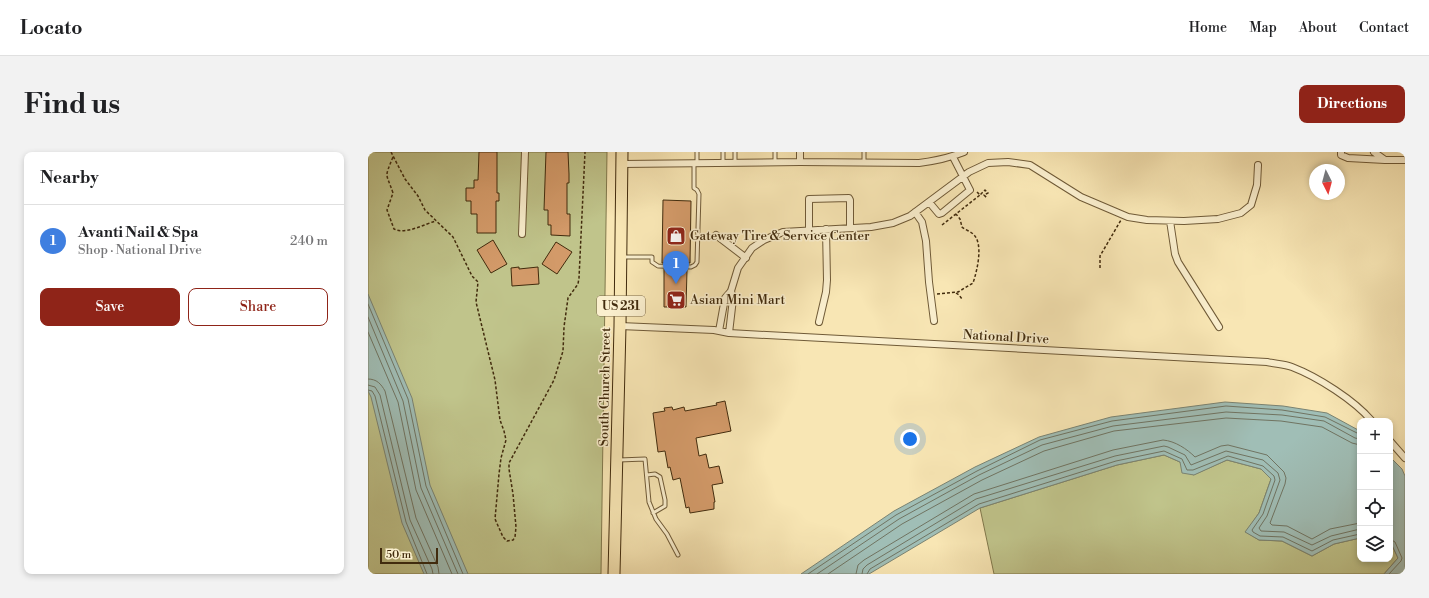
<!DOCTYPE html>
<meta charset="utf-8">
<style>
:root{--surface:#fff;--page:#f2f2f2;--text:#202124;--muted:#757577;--line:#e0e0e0;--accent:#8f2418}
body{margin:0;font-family:"Libre Bodoni",serif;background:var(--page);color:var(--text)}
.controls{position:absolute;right:12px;bottom:12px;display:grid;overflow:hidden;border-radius:8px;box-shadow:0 2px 6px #0003}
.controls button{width:36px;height:36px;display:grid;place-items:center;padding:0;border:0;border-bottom:1px solid var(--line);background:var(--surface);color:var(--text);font:20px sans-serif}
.compass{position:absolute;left:941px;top:12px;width:36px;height:36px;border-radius:50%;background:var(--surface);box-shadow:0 2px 6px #0003;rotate:174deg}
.scale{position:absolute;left:12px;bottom:10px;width:58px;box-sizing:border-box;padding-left:4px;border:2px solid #412b0d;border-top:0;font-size:11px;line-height:14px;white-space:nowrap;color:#412b0d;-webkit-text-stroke:3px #faefce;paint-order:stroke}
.you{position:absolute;left:542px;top:287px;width:14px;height:14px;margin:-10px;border:3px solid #fff;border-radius:50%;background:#1a73e8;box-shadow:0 0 0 6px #1a73e833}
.badge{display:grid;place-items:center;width:26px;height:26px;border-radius:50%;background:var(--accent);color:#fff;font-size:13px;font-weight:700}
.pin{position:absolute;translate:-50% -33px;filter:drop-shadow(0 1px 2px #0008)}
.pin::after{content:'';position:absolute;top:21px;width:14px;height:12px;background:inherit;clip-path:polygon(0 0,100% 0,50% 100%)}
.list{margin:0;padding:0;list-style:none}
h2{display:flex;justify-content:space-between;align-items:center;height:52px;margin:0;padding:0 16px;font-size:17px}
h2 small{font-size:13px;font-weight:400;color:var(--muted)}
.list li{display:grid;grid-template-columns:26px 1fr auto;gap:12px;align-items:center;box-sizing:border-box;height:72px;padding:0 16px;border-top:1px solid var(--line)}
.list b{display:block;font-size:15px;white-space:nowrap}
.list p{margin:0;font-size:13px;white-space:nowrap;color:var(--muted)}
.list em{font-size:13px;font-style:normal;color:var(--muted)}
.actions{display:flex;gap:8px;padding:12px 16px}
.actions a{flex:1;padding:9px 0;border:1px solid var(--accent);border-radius:8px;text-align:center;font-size:14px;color:var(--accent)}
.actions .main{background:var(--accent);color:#fff}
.icon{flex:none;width:22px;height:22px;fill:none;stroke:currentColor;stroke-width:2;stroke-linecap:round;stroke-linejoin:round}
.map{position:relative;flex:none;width:1037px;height:422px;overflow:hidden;border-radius:8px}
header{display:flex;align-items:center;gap:24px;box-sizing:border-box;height:56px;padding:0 20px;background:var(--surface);border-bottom:1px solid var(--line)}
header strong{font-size:19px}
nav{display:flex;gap:22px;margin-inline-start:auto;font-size:14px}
.intro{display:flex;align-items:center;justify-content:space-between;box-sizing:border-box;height:96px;padding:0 24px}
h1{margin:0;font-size:28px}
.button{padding:10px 18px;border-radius:8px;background:var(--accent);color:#fff;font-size:14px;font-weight:700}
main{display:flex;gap:24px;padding:0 24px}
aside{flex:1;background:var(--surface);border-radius:8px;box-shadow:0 2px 6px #0003}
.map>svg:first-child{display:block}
</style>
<header>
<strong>Locato</strong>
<nav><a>Home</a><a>Map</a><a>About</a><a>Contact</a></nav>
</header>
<div class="intro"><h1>Find us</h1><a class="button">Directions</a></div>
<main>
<aside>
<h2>Nearby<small></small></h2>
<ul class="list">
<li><span class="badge" style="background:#3f7fe0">1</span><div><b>Avanti Nail &amp; Spa</b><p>Shop · National Drive</p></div><em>240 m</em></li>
</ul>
<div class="actions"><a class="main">Save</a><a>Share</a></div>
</aside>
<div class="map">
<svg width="1037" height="422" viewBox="0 0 1037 422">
<rect width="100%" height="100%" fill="#f8e6b4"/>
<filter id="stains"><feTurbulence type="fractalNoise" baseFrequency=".005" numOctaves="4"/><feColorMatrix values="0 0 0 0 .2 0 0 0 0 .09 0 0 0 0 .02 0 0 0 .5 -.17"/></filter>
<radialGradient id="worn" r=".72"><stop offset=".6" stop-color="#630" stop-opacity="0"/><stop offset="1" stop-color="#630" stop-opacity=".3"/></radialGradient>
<path fill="#c0c48b" stroke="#80784c" d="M0 0H239L233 422H0Z
M796 303 812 310 825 323 859 308 893 317 903 327 891 361 878 380 891 388 914 389 944 404 966 392 992 386V407H1022V389L1030 406 1016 422H626L612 356 749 313Z"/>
<path fill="#a0beb6" stroke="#7a8372" d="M0 142 44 246 62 333 100 422H56L34 371 3 245 0 239Z
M857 250 915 254 959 261 992 279V386L966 392 944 404 914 389 891 388 877 380 891 361 903 327 893 317 859 308 826 323 814 321 812 310 796 303 749 313 612 356 501 422H433L526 359 607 315 671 285 743 265Z
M1022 305 1034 317 1037 324V422H1016L1030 406 1022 389Z"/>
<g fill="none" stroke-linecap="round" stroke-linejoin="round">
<path stroke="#707462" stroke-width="1" d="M0 152 40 247 58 334 95 422
M0 165 35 249 53 336 90 422
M0 180 30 250 48 338 84 422
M0 227C9 227 13 232 17 239L48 366 70 415 71 422
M0 233 7 235 12 243 42 368 64 417 65 422
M0 238 4 239 7 244 38 370 59 422
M440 422 528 363 609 319 672 288 744 269 858 254 914 258 957 265 989 281 992 282
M449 422 531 367 611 323 674 293 745 274 858 260 914 263 956 269 987 286 992 287
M460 422 534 372 614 328 676 299 746 279 858 266 913 269 954 275 984 291 992 293
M488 422 490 413 496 408 606 342 745 298 795 288C807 289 819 297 827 305L853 294 860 293 899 303 916 320 918 326 917 332 902 371 904 373 919 374 944 387 962 377 992 371
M494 422 495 417 499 413 608 347 747 304 796 294 800 295 817 303 823 313 858 299 895 308 910 321 912 328 899 364 891 376 893 379 916 380 944 393 963 384 992 377
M499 422 502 417 611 352 748 309 796 299 814 307 819 318H825L860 304 895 314 906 324 907 328 895 362 884 378 885 380 892 384 915 385 944 399 965 388 992 382
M1021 422 1033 409 1034 406 1027 390 1022 387"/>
</g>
<path fill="#d39a69" stroke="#412b0d" d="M111 0H129V41H131V49H128V81H109V62H103V49H98V36H106V28H110Z
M178 0H200L201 22V31H199V62H202V84L183 83V73H180V58H176Z
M295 48 323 49 322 111H294Z
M125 88 139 112 123 121 109 98Z
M188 90 204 100 189 122 174 112Z
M151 115V117L170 115 171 132 144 134 143 116Z
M296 117 319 118 318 155H296Z
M357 249 363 279 328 286 331 304 338 302 341 316 351 314 355 331 344 333 347 350H346V357L322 361 321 355 318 356 312 326 305 328 302 315 300 316 297 299 290 300 285 261 297 259 296 256 304 255 305 258 316 255 317 259 349 253 348 251Z"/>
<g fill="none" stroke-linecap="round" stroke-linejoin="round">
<defs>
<path id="service" d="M329 0V11
M496 0V10
M355 10V0
M367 10V0
M407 10V0
M256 105H284V110L290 114 323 115 327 113 329 110 331 42 329 38 326 36V12
M251 308 277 307 281 350 288 367 299 382 310 403
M279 323 287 322 292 325 297 348V354L285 361"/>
<path id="minor" d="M973 0V3L980 6 1017 8
M1006 0 1017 8H1037
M432 10V0
M254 12 432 10 551 11C567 9 581 6 596 0
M561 50 571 62 574 61 602 38 585 5
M547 60 554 70 558 89 561 130 566 169
M802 69 807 102 810 110 851 175
M441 78V47L481 46 482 48V76
M154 82 157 0
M348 83 378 106
M451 170 458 140 459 128 458 77
M252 174 346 178 361 181 899 210C907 212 916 212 924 215 950 225 986 248 1004 269
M351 179 357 146 363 139 370 116 384 96 396 88 415 80 503 75 525 71 542 64 601 20 620 11 640 10 662 13 713 45 760 65 779 68 816 69 850 67 873 61 883 53 889 33 890 13
M361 181 365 147 363 139
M1022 289 1037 306"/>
<path id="trunk" d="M246 422 252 174 254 0"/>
</defs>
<use href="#service" stroke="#6f5a37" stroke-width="5"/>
<use href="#minor" stroke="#6f5a37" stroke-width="8"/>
<use href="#trunk" stroke="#412b0d" stroke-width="13"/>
<path stroke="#412b0d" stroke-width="1.5" stroke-dasharray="3 2" stroke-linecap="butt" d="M23 0 37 27 50 44 57 58 85 85 104 124 110 130 108 150 127 228 132 268 136 279 138 288 133 306 131 322 127 367 135 385 139 389 145 388 147 385 148 375 145 342 141 317V311L186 228 195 199 196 175 200 146 210 132 211 126 217 0
M25 5C16 27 18 20 25 41L19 58 26 77C38 83 56 72 68 69
M609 40 612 43 617 38 620 41 616 43 619 46
M574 73 612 43
M732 116V104L753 68
M588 141 591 143 594 147
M569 142 590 140 605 131C609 119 616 91 605 82 602 79 597 78 594 75L592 67 588 62"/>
<use href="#service" stroke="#faefce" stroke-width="3"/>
<use href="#minor" stroke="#faefce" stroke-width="6"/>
<use href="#trunk" stroke="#f8e6b4" stroke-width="11"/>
</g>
<defs>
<symbol id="shop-square" viewBox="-11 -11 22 22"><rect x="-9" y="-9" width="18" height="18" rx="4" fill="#8f2418" stroke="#faefce"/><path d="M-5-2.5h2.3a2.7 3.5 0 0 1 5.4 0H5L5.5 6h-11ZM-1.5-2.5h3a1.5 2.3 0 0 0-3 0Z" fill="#fff"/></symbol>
<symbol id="supermarket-square" viewBox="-11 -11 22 22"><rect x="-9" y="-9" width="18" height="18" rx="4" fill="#8f2418" stroke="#faefce"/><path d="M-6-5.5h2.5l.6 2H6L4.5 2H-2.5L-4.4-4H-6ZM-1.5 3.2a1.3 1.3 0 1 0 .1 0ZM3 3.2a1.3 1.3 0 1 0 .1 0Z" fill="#fff"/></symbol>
</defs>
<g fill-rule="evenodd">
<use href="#shop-square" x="297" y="73" width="22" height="22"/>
<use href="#supermarket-square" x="297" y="137" width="22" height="22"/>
</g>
<g text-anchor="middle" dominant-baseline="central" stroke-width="3" stroke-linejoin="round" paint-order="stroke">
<rect fill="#faefce" stroke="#786647" stroke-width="1" x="229" y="144" width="48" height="20" rx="3"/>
<g font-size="12" font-weight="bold" fill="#412b0d">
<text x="253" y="154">US 231</text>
</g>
<g font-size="13" fill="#412b0d" stroke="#faefce" text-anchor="start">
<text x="322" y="84">Gateway Tire &amp; Service Center</text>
<text x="322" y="148">Asian Mini Mart</text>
</g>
<g font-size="13" fill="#412b0d" stroke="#faefce">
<text transform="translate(638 185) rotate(3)">National Drive</text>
<text transform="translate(237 235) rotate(-89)">South Church Street</text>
</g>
</g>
<rect width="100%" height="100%" filter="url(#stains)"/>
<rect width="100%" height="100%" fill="url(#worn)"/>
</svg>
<div class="controls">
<button>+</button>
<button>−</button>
<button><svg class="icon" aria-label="locate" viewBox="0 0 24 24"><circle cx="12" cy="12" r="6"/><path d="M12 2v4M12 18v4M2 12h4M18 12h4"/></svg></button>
<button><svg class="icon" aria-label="layers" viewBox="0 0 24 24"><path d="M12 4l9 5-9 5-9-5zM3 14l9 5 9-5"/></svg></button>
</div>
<svg class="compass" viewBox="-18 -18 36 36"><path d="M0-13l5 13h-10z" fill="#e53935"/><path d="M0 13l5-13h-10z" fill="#757577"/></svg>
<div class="scale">50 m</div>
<div class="you"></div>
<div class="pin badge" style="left:308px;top:132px;background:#3f7fe0">1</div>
</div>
</main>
